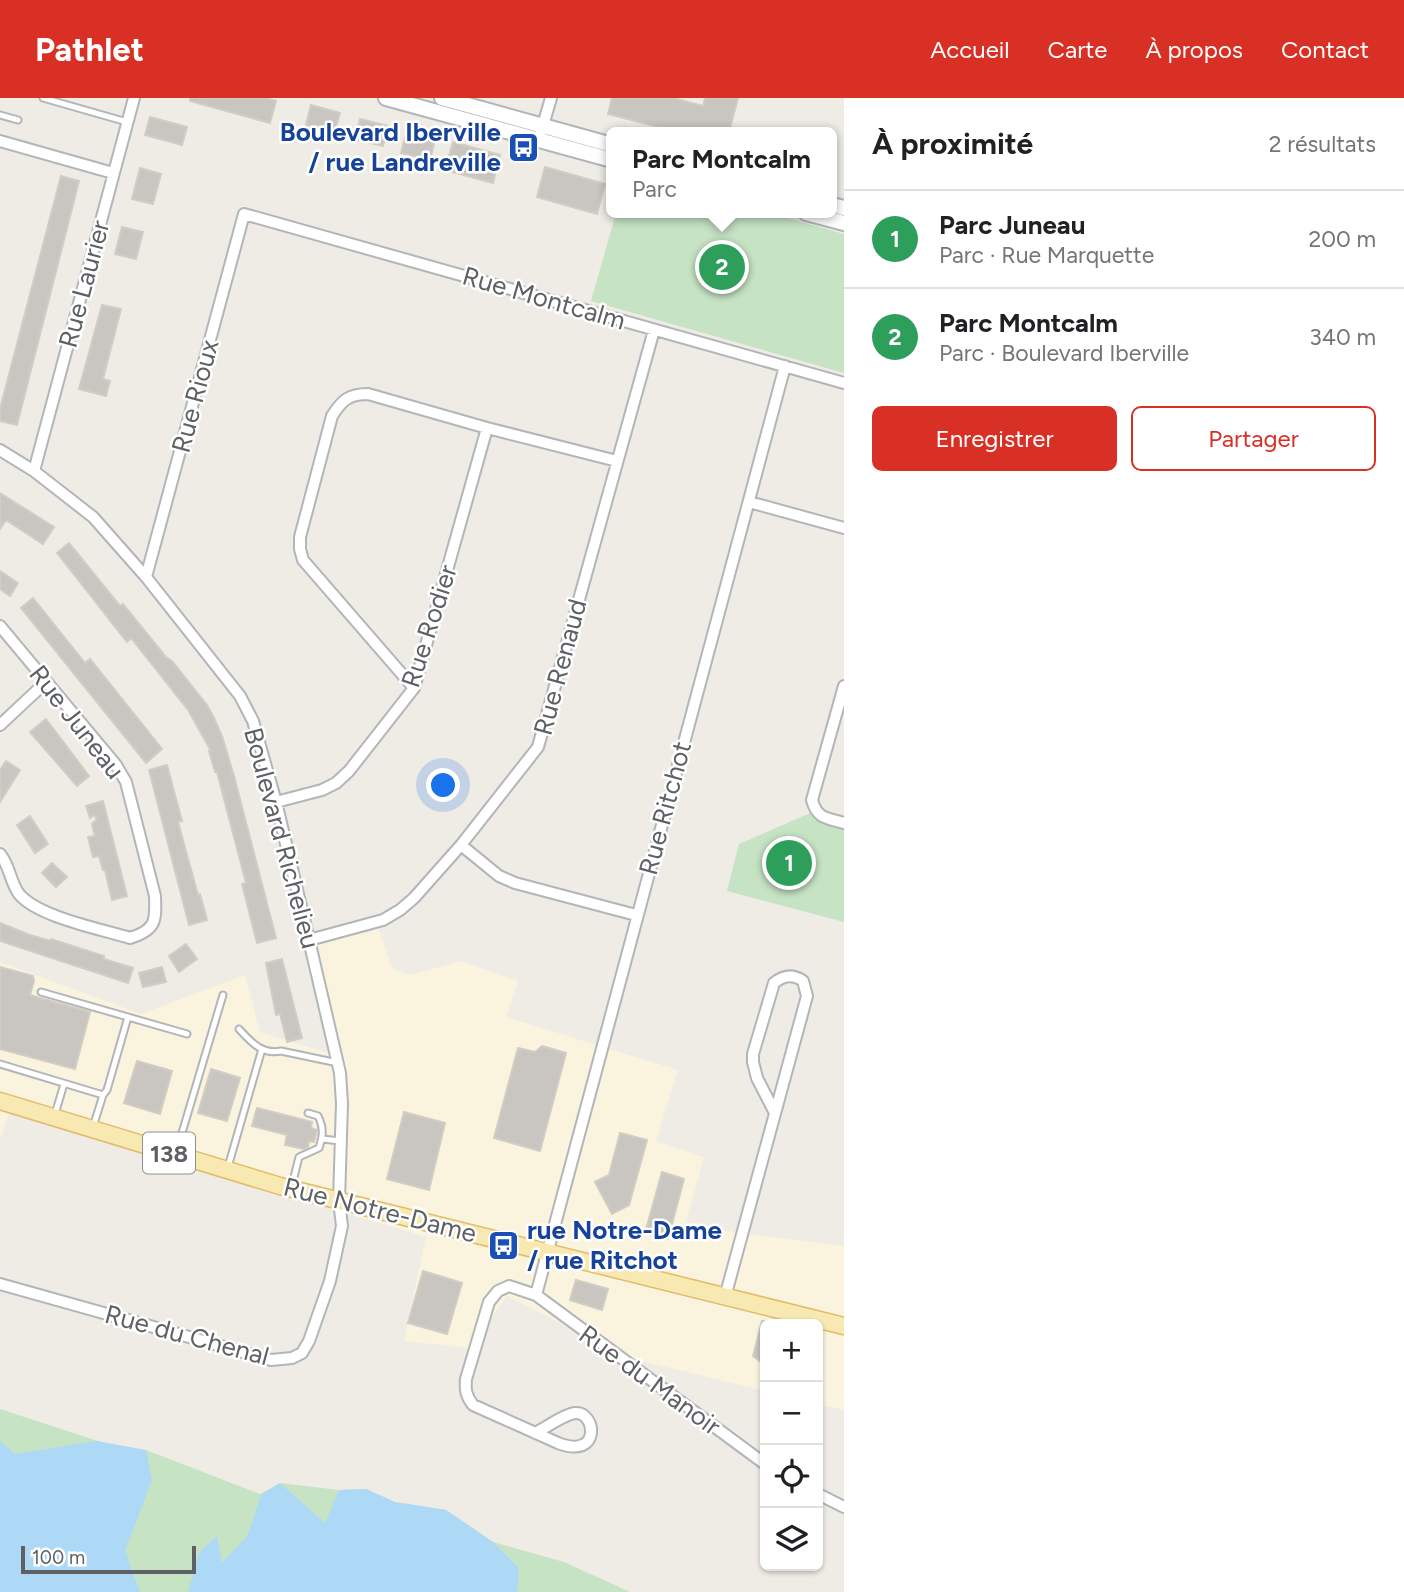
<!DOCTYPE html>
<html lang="fr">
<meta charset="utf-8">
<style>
:root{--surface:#fff;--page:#f6f6f6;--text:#202124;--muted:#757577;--line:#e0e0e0;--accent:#d93025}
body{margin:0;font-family:Figtree,sans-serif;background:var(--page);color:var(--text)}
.controls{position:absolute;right:21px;bottom:21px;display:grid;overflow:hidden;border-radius:10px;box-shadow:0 2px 5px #0004}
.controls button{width:63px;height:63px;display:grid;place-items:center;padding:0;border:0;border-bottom:2px solid var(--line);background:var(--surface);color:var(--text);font:35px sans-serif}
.scale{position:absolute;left:21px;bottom:18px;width:175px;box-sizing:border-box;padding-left:7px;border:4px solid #5d6064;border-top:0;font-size:19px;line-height:24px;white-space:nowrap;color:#5d6064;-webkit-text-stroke:5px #fff;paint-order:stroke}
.you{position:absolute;left:444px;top:688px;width:24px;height:24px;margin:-18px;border:5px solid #fff;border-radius:50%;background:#1a73e8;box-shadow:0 0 0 10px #1a73e833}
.badge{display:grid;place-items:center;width:46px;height:46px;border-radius:50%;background:var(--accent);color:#fff;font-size:23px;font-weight:700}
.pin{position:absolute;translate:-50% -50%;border:4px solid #fff;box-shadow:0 2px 7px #0006}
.popup{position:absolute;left:606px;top:29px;width:231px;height:91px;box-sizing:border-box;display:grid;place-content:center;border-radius:10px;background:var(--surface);filter:drop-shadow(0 2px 5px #0005);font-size:23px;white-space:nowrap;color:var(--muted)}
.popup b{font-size:26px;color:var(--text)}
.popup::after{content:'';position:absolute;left:50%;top:100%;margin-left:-14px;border:14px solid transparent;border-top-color:var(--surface)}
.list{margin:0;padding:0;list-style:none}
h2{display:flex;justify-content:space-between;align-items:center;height:91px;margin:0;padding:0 28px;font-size:30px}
h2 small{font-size:23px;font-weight:400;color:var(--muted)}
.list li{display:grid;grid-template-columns:46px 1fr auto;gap:21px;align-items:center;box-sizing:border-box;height:98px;padding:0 28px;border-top:2px solid var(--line)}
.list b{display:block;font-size:26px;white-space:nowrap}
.list p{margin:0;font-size:23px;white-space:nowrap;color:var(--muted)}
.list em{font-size:23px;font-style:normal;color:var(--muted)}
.actions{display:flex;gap:14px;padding:21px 28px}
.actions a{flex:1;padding:16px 0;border:2px solid var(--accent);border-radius:10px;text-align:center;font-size:24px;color:var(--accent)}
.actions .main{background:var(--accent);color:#fff}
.icon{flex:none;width:38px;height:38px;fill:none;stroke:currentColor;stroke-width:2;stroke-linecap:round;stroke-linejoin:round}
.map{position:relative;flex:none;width:844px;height:1494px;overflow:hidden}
header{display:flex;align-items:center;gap:42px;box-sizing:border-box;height:98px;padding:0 35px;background:var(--accent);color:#fff}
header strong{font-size:33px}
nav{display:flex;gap:38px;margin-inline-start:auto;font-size:24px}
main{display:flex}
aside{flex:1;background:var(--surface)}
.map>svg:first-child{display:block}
</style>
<header>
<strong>Pathlet</strong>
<nav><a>Accueil</a><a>Carte</a><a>À propos</a><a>Contact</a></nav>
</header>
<main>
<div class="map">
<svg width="844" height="1494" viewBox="0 0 844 1494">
<rect width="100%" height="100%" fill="#eeece5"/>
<path fill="#faf3de" d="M379 831 392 870 409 877 461 863 518 883 506 919 678 972 656 1043 704 1059 685 1128 844 1148V1312L818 1306V1226H765V1293L633 1261 507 1198 469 1250 404 1243 426 1139 9 1015 0 1042V864L141 916 245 877 260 934 340 959 318 847Z"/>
<path fill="#c6e3c4" d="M616 115H770L844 136V275L591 203Z
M815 713 844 725V824L727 793 739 746Z
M0 1311 110 1347 146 1352 260 1396 280 1385 339 1392 366 1391 395 1404 446 1412 493 1444 564 1464 630 1494H12L0 1489Z"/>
<path fill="#add9f6" d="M0 1343 15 1356 97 1343 146 1352 152 1382 125 1453 140 1494H0Z
M280 1385 325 1425 339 1392 366 1391 395 1404 446 1412 493 1444 517 1468 519 1477 517 1494H188L199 1455 217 1438 222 1465 248 1437 261 1397Z"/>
<path fill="#c9c6c2" stroke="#d2cdc4" stroke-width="2" d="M190 0H265L276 3 270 25 190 3Z
M612 0H673L703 8 705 0H738L729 34H678L608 16Z
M311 7 340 15 334 35 306 27Z
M150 19 187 29 182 47 145 37Z
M360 21 388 28 383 48 355 41Z
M406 35 435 42 430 62 401 55Z
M453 44 500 57 493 85 445 72Z
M545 69 605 86 597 116 537 99Z
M140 70 161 76 153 106 132 101Z
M61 78 79 83 17 327 0 323V311Z
M122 129 143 134 136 161 115 156Z
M102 207 121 211 103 281 110 283 106 298 79 291Z
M0 395 54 429 43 446 6 422 0 431Z
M69 445 120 508 123 506 166 559 172 563 207 607 214 620 222 638 234 678 276 840 257 845 242 786 246 785 217 674H215L209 653H211L188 612 154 569 131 540 127 544 57 455Z
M0 473 18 485 10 498 0 491Z
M33 500 85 565 90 561 162 651 146 665 21 510Z
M46 621 89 678 77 688 30 634Z
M6 663 20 672 0 704V672Z
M167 667 182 723 178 724 198 797 200 796 207 822 189 827 149 672Z
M103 703 127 798 112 802 105 772H103L99 758 93 759 88 739 95 738 92 726 97 721 94 717 90 720 86 708Z
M30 718 48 746 35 755 17 727Z
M52 765 67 779 56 789 42 775Z
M0 825 30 837 51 843V841L104 858V861L133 870 128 885 0 843Z
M186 846 197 861 179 874 169 858Z
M282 861 302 940 287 944 280 916 276 917 266 865Z
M0 869 33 878 34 883 30 897 90 914 75 971 0 951Z
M162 869 166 884 143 889 139 875Z
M542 948 566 955 540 1053 494 1040 518 950 535 954Z
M137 963 172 973 160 1016 124 1005Z
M211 971 240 980 227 1023 198 1015Z
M257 1010 312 1024 311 1030 317 1032 314 1044 309 1043 308 1049 304 1051 285 1047 287 1037 252 1028Z
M404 1014 445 1025 429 1092 387 1081Z
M620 1035 647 1042 629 1107 612 1116 595 1084 609 1077Z
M662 1074 684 1081 668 1141 645 1135Z
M423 1173 462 1185 447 1236 408 1225Z
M576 1182 608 1191 602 1212 570 1202Z
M762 1223H765V1267L753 1258Z"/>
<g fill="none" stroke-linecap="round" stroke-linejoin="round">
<defs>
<path id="lane" d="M43 0 127 24
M0 17 18 22
M41 894 187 936
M239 931C251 944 262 957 281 953L338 965
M0 966 103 997
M55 1016 64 986
M93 1029 103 997 107 992 128 919
M322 1041 341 1043
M176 1055 223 897
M228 1069 262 951
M292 1087 299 1059 319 1050C323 1038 324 1030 318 1018L308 1015"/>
<path id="street" d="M541 34 551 0
M0 43 113 75
M0 352 34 373 93 419 146 479 240 598 253 623 276 704 309 842 340 975 342 1005 339 1103 342 1128 330 1183 309 1243 302 1255 292 1260 271 1262 0 1186
M34 373 134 0
M749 404 844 430
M146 479 244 116 844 285
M0 528 116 667 126 684 155 798C156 823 156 832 130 840 101 831 38 819 19 796 10 784 10 768 0 756
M844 588 812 702C817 721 827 720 844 725
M414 590 303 462 300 451V439L332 318C342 302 349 296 368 296L487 330 617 363
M0 627 46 584
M276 704 322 692 336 685 349 673 414 590 487 330
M461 747 499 778 515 785 636 817
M309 842 383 822 400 812 414 800 461 747 538 649 654 232
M536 1197 765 1366
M725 1199 807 898 803 883C793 876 784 877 774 885L753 956V964L757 980 775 1015
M535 1335C548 1329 562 1317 575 1315 596 1313 602 1362 558 1345L473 1307C466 1298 465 1292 466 1281L489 1204 498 1193 509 1188 536 1197 785 268
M818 1396 844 1409"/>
<path id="secondary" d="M386 0 612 62
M442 0 612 47
M832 107 844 110
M806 115 844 125"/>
<path id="primary" d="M0 1003 280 1088 844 1228"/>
</defs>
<use href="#lane" stroke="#b2b5b9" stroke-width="9"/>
<use href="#street" stroke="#b2b5b9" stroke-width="14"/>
<use href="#secondary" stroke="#b2b4b9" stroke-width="18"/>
<use href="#primary" stroke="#e3bc69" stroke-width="19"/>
<use href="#lane" stroke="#fff" stroke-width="5"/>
<use href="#street" stroke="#fff" stroke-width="10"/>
<use href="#secondary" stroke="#fff" stroke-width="14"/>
<use href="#primary" stroke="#f7e9b1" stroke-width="16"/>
</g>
<defs>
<symbol id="bus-square" viewBox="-11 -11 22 22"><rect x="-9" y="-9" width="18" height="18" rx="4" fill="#1a4fb4" stroke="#fff"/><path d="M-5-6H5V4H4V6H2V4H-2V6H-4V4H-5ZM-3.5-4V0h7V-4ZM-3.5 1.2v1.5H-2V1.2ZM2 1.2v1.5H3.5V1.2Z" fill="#fff"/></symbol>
</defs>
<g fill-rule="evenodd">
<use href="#bus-square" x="506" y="32" width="35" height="35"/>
<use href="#bus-square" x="486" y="1130" width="35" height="35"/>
</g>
<g text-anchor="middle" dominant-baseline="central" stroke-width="5" stroke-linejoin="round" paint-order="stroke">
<rect fill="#fff" stroke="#8e9092" stroke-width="2" x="143" y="1034.5" width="52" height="41" rx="5"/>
<g font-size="24" font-weight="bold" fill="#5d6064">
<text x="169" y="1055">138</text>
</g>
<g font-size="26" font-weight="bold" fill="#164399" stroke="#fff" text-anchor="end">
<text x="501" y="34">Boulevard Iberville<tspan x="501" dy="30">/ rue Landreville</tspan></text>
<text x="527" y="1132" text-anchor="start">rue Notre-Dame<tspan x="527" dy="30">/ rue Ritchot</tspan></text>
</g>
<g font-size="26" fill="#5d6064" stroke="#fff">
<text transform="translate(84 186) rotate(-75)">Rue Laurier</text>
<text transform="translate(544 200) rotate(16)">Rue Montcalm</text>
<text transform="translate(195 298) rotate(-75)">Rue Rioux</text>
<text transform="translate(429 528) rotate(-72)">Rue Rodier</text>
<text transform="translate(560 569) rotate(-75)">Rue Renaud</text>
<text transform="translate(77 624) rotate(52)">Rue Juneau</text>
<text transform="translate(665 710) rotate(-75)">Rue Ritchot</text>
<text transform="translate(282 740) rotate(75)">Boulevard Richelieu</text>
<text transform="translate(380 1112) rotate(14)">Rue Notre-Dame</text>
<text transform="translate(187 1237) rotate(15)">Rue du Chenal</text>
<text transform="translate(650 1282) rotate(36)">Rue du Manoir</text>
</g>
</g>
</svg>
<div class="controls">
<button>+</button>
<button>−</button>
<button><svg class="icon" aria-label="locate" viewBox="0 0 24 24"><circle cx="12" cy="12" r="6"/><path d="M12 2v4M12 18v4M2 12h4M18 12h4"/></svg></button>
<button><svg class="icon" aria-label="layers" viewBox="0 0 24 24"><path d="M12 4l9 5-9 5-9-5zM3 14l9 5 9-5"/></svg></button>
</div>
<div class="scale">100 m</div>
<div class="you"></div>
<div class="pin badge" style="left:789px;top:765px;background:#2e9e5b">1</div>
<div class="pin badge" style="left:722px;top:169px;background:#2e9e5b">2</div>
<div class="popup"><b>Parc Montcalm</b>Parc</div>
</div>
<aside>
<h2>À proximité<small>2 résultats</small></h2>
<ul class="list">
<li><span class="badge" style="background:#2e9e5b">1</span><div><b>Parc Juneau</b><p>Parc · Rue Marquette</p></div><em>200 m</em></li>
<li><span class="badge" style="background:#2e9e5b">2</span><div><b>Parc Montcalm</b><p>Parc · Boulevard Iberville</p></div><em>340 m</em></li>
</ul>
<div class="actions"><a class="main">Enregistrer</a><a>Partager</a></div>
</aside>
</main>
